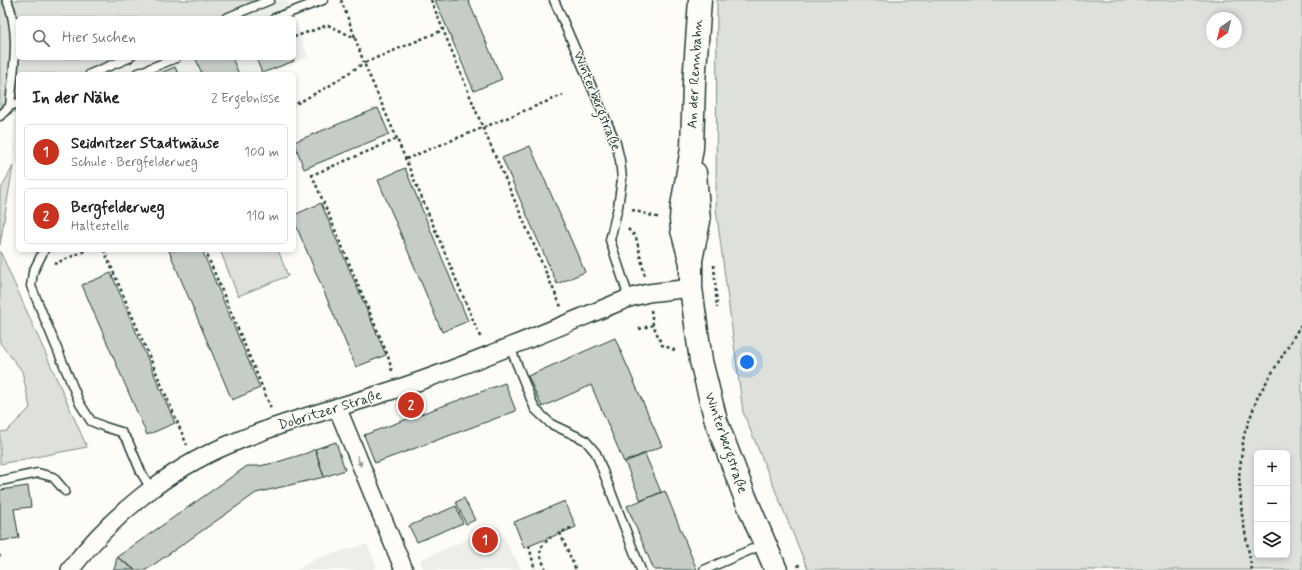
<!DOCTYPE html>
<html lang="de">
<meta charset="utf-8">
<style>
:root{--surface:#fff;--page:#f6f6f6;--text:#222;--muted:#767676;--line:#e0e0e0;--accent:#c8321e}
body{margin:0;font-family:Mynerve,sans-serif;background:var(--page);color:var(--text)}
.controls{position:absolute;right:12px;bottom:12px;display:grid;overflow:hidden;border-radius:6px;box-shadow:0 2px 6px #0003}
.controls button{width:36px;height:36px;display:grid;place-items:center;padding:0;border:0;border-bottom:1px solid var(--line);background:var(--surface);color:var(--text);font:20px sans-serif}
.compass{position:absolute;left:1206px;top:12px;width:36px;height:36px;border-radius:50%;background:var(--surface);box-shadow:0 2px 6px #0003;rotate:215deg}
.you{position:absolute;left:747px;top:362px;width:14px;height:14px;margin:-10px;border:3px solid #fff;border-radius:50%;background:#1a73e8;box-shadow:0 0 0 6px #1a73e833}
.badge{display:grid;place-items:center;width:26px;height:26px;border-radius:50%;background:var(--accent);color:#fff;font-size:13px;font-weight:700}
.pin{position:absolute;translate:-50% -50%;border:2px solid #fff;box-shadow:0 1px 4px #0006}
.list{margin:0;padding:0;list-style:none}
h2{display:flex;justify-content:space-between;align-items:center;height:52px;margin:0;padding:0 16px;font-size:17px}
h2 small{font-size:13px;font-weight:400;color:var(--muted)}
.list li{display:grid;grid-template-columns:26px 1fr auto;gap:12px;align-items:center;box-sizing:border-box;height:56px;margin:0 8px 8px;padding:0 8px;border:1px solid var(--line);border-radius:6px}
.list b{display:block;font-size:15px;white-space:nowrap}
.list p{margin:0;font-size:13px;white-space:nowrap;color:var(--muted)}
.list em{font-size:13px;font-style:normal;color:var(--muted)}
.icon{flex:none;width:22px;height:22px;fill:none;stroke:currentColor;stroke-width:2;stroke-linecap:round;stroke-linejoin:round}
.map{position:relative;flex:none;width:1302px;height:570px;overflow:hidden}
.search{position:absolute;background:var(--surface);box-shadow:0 2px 6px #0003;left:16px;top:16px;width:280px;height:44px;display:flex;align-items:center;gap:10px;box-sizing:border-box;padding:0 14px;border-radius:6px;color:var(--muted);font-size:15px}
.panel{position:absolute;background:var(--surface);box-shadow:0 2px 6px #0003;left:16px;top:72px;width:280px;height:180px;border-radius:6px}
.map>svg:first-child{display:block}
</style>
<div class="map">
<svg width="1302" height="570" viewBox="0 0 1302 570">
<rect width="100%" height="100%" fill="#fdfcf7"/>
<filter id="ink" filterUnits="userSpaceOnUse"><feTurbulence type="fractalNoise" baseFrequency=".025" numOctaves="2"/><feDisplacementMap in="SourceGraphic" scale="8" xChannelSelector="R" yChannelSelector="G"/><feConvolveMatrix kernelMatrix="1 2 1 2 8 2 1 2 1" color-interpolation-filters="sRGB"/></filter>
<g filter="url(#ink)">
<path fill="#eceee9" d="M269 0H287L294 18H228Z
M294 19 308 57 264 74H101L137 58H294Z
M18 110V164L13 166 15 112Z
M497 523 512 555H514L521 570H424L420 560 498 526Z
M367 544 377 567 371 570H296L320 557Z"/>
<path fill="#dde0db" stroke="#7e8e88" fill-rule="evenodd" d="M0 0H269L228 18H18V58H137L101 74H18V110L0 119Z
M717 0H1302V570H808L743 412 716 209ZM1212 18H1236V42H1212ZM1257 453H1287V555H1257Z
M13 166 0 245V191Z
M220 250H278L288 276 238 296Z
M0 251 87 447 0 464V432L7 431 30 408 22 371 0 343Z"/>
<path fill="#c6cdc7" stroke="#1f3d34" d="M435 0H468L502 79 474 91Z
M198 58H232L239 74H202L196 59Z
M256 58H293L294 61 262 73Z
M175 67 178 74H158Z
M378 108 389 134 304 169 294 142Z
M530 146 585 272 557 284 502 158Z
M405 168 468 321 442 332 378 180Z
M321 203 386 355 356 367 294 221V215Z
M172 250H202L260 388 232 400 169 251Z
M111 273 175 423 147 435 82 285Z
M615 338 662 446 624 462 591 385 542 407 528 376Z
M505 383 516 411 375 463 364 435Z
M336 442 345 470 324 477 315 449Z
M315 449 324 477 256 493 146 570H135L117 557 247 466H259L274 463 307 453Z
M645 454 661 492 641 501 625 462Z
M28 486 31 507 14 509 19 538 0 541V490Z
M665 491 682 533 697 570H654L627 506Z
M464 498 475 520 466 524 456 502Z
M565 501 576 527 524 548 514 522Z
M456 506 463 523 417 542 409 526Z
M117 557 135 570H113L115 567Z"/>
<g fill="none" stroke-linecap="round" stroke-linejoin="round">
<defs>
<path id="service" d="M7 0C21 33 13 71 10 106
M554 0 616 143 620 160 622 179 618 207 610 240 629 298
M226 18 270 0
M275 18 323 0
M90 74 129 58
M136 74 176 58
M0 116 10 106 18 103
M44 250 33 272 31 286 80 404 91 421 105 427 121 432 128 441 141 472 151 489
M510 347 535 409 551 424 585 440 596 453 641 570
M0 481 38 473 53 477 65 491
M704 570 764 544"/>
<path id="minor" d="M337 407 404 570
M70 570C111 516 167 470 230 444 291 418 355 404 417 382 488 357 558 327 629 298L648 293 691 288"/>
<path id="secondary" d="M700 0 694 83 692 148 682 206 681 219 682 230 691 263V288L701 361 716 421 745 497 776 570
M691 260 699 221 695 173"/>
</defs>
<use href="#service" stroke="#1f3d34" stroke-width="11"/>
<use href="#minor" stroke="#1f3d34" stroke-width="20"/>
<use href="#secondary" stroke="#1f3d34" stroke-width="25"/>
<path stroke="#1f3d34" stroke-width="2.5" stroke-dasharray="3 3" stroke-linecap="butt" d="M341 0 355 37
M431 0 483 128 561 307
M294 37 328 25 355 38 364 63 329 86 294 105
M397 139 364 63 443 30
M406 159 563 95
M632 210 660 218
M628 229 636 237 645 276
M104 250 187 445
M205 250 271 408
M54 264 87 250
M714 265 717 308
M651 310 653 325 662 345 677 351
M639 329 653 325
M392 371 388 356 312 175 397 139 481 339
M571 528 560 533 576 570
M529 546 535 570
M0 556H1
M798 564 800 570
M546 570C539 553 536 550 551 537
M1252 570 1242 515 1239 476 1244 435 1258 396 1302 323"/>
<use href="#service" stroke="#fdfcf7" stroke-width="8"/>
<use href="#minor" stroke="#fdfcf7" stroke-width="17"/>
<use href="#secondary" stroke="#fdfcf7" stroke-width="22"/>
</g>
<defs><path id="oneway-solid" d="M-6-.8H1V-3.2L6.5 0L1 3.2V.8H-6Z"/></defs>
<use fill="#8e9c96" href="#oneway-solid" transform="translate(359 461) rotate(67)"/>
</g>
<g text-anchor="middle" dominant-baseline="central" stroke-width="3" stroke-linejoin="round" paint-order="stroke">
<g font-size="14" fill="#1f3d34" stroke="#fdfcf7">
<text transform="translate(695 74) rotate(-87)">An der Rennbahn</text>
<text transform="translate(597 101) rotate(68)">Winterbergstraße</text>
<text transform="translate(330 410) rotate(-17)">Dobritzer Straße</text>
<text transform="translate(726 443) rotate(71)">Winterbergstraße</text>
</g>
</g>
</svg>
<div class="controls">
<button>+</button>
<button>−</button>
<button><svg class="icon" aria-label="layers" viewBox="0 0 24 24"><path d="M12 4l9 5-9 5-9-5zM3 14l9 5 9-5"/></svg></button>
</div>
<svg class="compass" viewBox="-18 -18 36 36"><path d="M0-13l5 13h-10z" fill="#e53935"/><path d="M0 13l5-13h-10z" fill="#767676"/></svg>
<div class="you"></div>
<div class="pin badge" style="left:485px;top:540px">1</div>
<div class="pin badge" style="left:411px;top:405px">2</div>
<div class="search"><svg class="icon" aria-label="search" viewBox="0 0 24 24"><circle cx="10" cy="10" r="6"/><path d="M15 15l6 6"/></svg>Hier suchen</div>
<section class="panel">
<h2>In der Nähe<small>2 Ergebnisse</small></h2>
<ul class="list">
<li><span class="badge">1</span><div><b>Seidnitzer Stadtmäuse</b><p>Schule · Bergfelderweg</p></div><em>100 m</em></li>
<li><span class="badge">2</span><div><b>Bergfelderweg</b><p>Haltestelle</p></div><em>110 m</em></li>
</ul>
</section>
</div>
